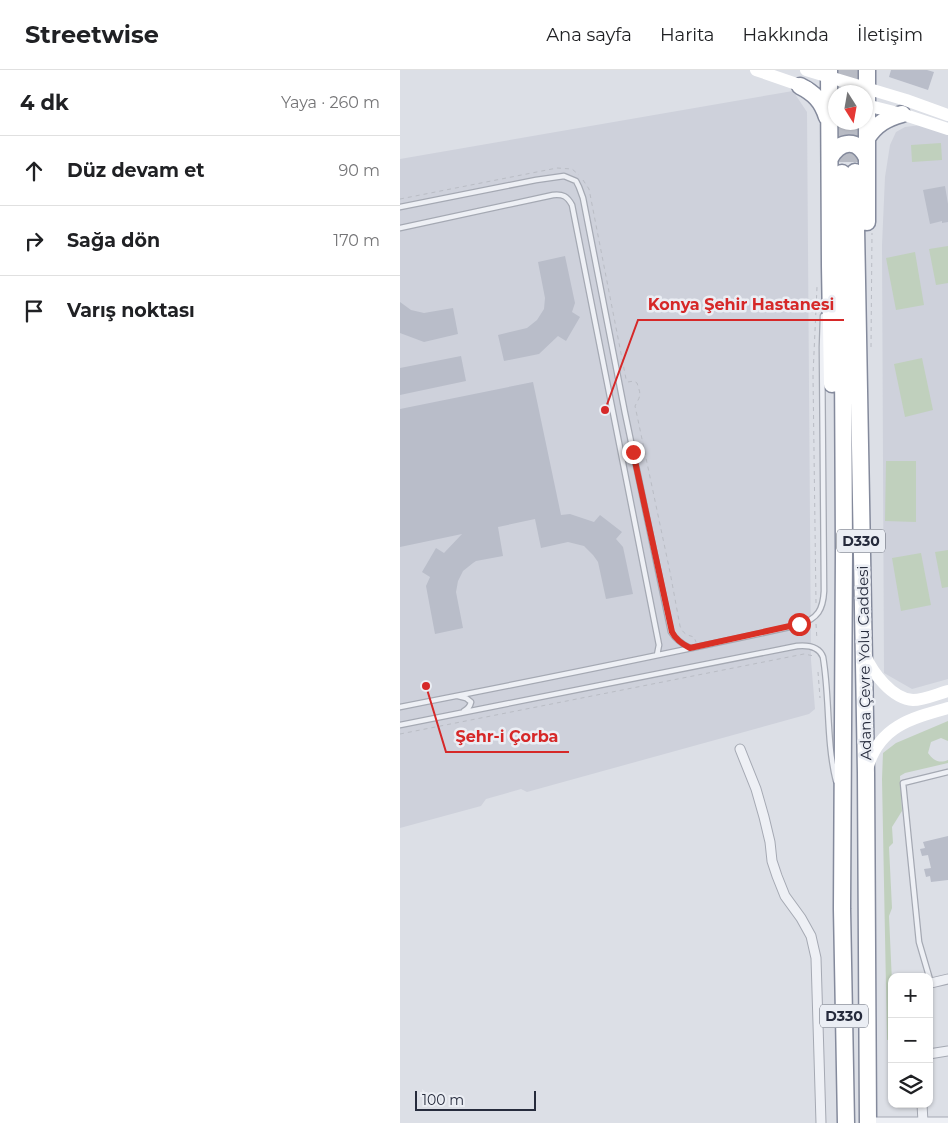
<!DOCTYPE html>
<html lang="tr">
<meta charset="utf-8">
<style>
:root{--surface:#fff;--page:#f2f2f2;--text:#202124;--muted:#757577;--line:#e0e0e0}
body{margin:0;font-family:Montserrat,sans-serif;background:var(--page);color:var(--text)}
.controls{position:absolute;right:15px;bottom:15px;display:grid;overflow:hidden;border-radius:10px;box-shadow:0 1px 4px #0004}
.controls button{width:45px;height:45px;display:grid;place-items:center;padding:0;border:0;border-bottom:1px solid var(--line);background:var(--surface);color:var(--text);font:25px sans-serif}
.compass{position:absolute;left:428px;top:15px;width:45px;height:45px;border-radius:50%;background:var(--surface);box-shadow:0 1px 4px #0004;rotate:169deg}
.scale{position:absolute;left:15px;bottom:12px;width:121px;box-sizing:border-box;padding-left:5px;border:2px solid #262b3c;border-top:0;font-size:14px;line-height:18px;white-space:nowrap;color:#262b3c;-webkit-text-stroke:4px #ebeef4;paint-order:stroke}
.stop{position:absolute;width:15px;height:15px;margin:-11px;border:4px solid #d93025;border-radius:50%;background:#fff}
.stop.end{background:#d93025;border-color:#fff;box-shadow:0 1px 5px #0008}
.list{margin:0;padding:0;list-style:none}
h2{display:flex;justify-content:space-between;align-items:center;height:65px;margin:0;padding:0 20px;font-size:21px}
h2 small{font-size:16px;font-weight:400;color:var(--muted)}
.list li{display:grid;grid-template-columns:32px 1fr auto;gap:15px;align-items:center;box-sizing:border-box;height:70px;padding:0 20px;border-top:1px solid var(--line)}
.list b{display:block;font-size:19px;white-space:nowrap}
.list em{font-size:16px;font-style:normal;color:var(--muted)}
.icon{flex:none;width:28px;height:28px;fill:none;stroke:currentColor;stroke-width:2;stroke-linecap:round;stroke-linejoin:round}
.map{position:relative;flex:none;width:548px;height:1053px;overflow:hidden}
header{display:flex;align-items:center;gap:30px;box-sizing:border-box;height:70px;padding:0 25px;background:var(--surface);border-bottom:1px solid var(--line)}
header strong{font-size:24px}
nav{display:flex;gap:28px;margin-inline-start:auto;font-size:18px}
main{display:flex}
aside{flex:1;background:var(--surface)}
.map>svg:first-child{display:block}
</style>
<header>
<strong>Streetwise</strong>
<nav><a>Ana sayfa</a><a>Harita</a><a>Hakkında</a><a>İletişim</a></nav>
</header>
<main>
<aside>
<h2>4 dk<small>Yaya · 260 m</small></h2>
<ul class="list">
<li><svg class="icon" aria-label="ahead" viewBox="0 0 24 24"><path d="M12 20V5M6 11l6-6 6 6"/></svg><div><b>Düz devam et</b></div><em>90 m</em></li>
<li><svg class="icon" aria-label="right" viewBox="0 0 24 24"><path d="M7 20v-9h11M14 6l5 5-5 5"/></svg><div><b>Sağa dön</b></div><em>170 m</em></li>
<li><svg class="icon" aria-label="arrive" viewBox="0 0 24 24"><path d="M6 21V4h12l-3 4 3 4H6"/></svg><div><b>Varış noktası</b></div></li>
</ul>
</aside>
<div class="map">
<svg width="548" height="1053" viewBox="0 0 548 1053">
<rect width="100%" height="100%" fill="#dcdfe6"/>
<path fill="#ced1db" d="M393 21 407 42 411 590 415 639 409 644 127 722 121 719 86 729 81 736 0 758V89Z
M521 55 548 65V609L512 619 484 603 482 175 485 107 490 75 496 62 505 57Z"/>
<path fill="#c0d0bd" d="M541 73 542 90 512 92 511 75Z
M548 176V213L536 215 529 179Z
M515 182 524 235 496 240 486 188Z
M522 288 533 340 505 347 494 294Z
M486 391H516V452L485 451Z
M548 480V517L542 518 535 482Z
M521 483 531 535 501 541 492 488Z
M548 651V671L541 668 531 672 528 683C533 690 539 694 548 690V693L505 703 500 706 502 741 492 757 493 773 489 777 492 838 489 846 492 912V969L487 970 482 709 483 683 496 673Z"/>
<path fill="#b9bdc9" d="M491 0H527L534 2 528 20 489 7Z
M545 116 548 134V152L542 153V151L530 154 523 120Z
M165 186 175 233 172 242 180 247 166 271 158 266 139 284 104 291 98 265 127 258 137 250 144 239 145 228 138 192Z
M0 232 11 240 24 243 53 238 58 264 24 272 0 263Z
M61 286 66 311 0 325V298Z
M133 312 161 445 170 444 194 452 200 445 222 462 216 469 223 477 233 524 206 529 198 492 193 485 184 476 168 472 141 478 135 449 98 457 103 486 76 491 73 493 63 501 58 511 56 522 63 558 35 564 26 516 30 507 22 502 36 478 44 483 62 464 0 477V339Z
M548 766V810L531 812 530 806 526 807 524 799 531 798 528 785 522 786 520 779 525 778 523 772Z"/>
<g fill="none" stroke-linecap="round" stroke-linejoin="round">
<path stroke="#b8bbc4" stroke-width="16" stroke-dasharray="16 8" stroke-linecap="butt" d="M441 0 442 22
M455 0V22
M442 52V103
M455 52V102"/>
<defs>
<path id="lane" d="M0 137 136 110 164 106 176 111 179 117 183 128 225 343 271 562C276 570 282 574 290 578
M0 158 153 125C163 124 167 126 172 135L259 575 257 585
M58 626 66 628 71 632C70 637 68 639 64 641
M0 637C133 611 267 584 399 555 418 548 423 540 424 521L422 277 423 246
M0 655 397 576C408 575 419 576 423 587 430 628 426 670 436 711
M531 913 519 872 503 713 548 702"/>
<path id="street" d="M340 679 356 719 364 747 370 772 372 791 377 806 385 826 401 848 411 866 416 888 421 1053
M531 913 548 909
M529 984 548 981
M522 1034 523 1052H548
M468 1052H523V1053"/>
<path id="highway" d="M429 0 430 196 432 314
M467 0V152
M400 16C414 23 422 31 427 47
M467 68C476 54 487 48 502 44
M430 88C440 70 458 68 467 88
M455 102 466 703 468 1053
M442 103 444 480 442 839 446 1053"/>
</defs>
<use href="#lane" stroke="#a5a9b3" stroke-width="7"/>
<use href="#street" stroke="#a5a9b3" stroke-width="11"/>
<use href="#highway" stroke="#848a9c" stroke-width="19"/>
<path stroke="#babdc5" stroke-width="1" stroke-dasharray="4 4" stroke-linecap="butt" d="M441 53 447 52
M183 110 189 119 226 309 228 312 234 311 237 313C241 325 241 325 235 336L238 350 270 502 280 556C283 564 287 565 294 567L296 572
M0 129 157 98 172 99 179 105
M471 277 472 163
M416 533 413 305 417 217
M416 554 417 570
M418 602 420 628
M0 664 404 584 414 586"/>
<use href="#lane" stroke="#eef0f5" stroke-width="4.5"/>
<use href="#street" stroke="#eef0f5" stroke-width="9"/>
<path stroke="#fff" stroke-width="12" d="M356 0 408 18
M406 0 506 30 548 45
M466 35 502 44 548 59
M465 585C472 602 492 629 513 630 524 630 537 624 548 621
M468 696C480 656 512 648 548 638"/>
<use href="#highway" stroke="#fff" stroke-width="16"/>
</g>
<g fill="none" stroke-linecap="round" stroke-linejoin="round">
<path stroke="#d93025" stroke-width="6" d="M233 382 272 562C276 570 282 574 290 578L399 554"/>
</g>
<g text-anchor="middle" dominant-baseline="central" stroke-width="5" stroke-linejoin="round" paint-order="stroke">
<g fill="#ebeef4" stroke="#616673" stroke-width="1">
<rect x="437" y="459.5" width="48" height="23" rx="4"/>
<rect x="420" y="934.5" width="48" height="23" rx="4"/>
</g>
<g font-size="14" font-weight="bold" fill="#262b3c">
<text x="461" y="471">D330</text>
<text x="444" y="946">D330</text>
</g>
<g font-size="15" fill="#262b3c" stroke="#ebeef4">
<text transform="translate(464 593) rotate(-91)">Adana Çevre Yolu Caddesi</text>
</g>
</g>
<path fill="none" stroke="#d62828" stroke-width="2" d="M205 340L238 250H444M26 616L46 682H169"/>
<g fill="#d62828" stroke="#ebeef4" stroke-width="2">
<circle cx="205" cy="340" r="5"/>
<circle cx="26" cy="616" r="5"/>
</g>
<g font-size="16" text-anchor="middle" font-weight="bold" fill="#d62828" stroke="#ebeef4" stroke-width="5" stroke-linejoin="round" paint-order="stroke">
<text x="341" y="240">Konya Şehir Hastanesi</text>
<text x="107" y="672">Şehr-i Çorba</text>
</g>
</svg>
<div class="controls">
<button>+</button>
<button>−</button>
<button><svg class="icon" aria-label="layers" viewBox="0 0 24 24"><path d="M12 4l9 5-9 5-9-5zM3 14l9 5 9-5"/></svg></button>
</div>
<svg class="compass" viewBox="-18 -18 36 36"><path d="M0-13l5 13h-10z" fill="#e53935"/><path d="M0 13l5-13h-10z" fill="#757577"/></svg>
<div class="scale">100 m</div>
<div class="stop" style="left:399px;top:554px"></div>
<div class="stop end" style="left:233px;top:382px"></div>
</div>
</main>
